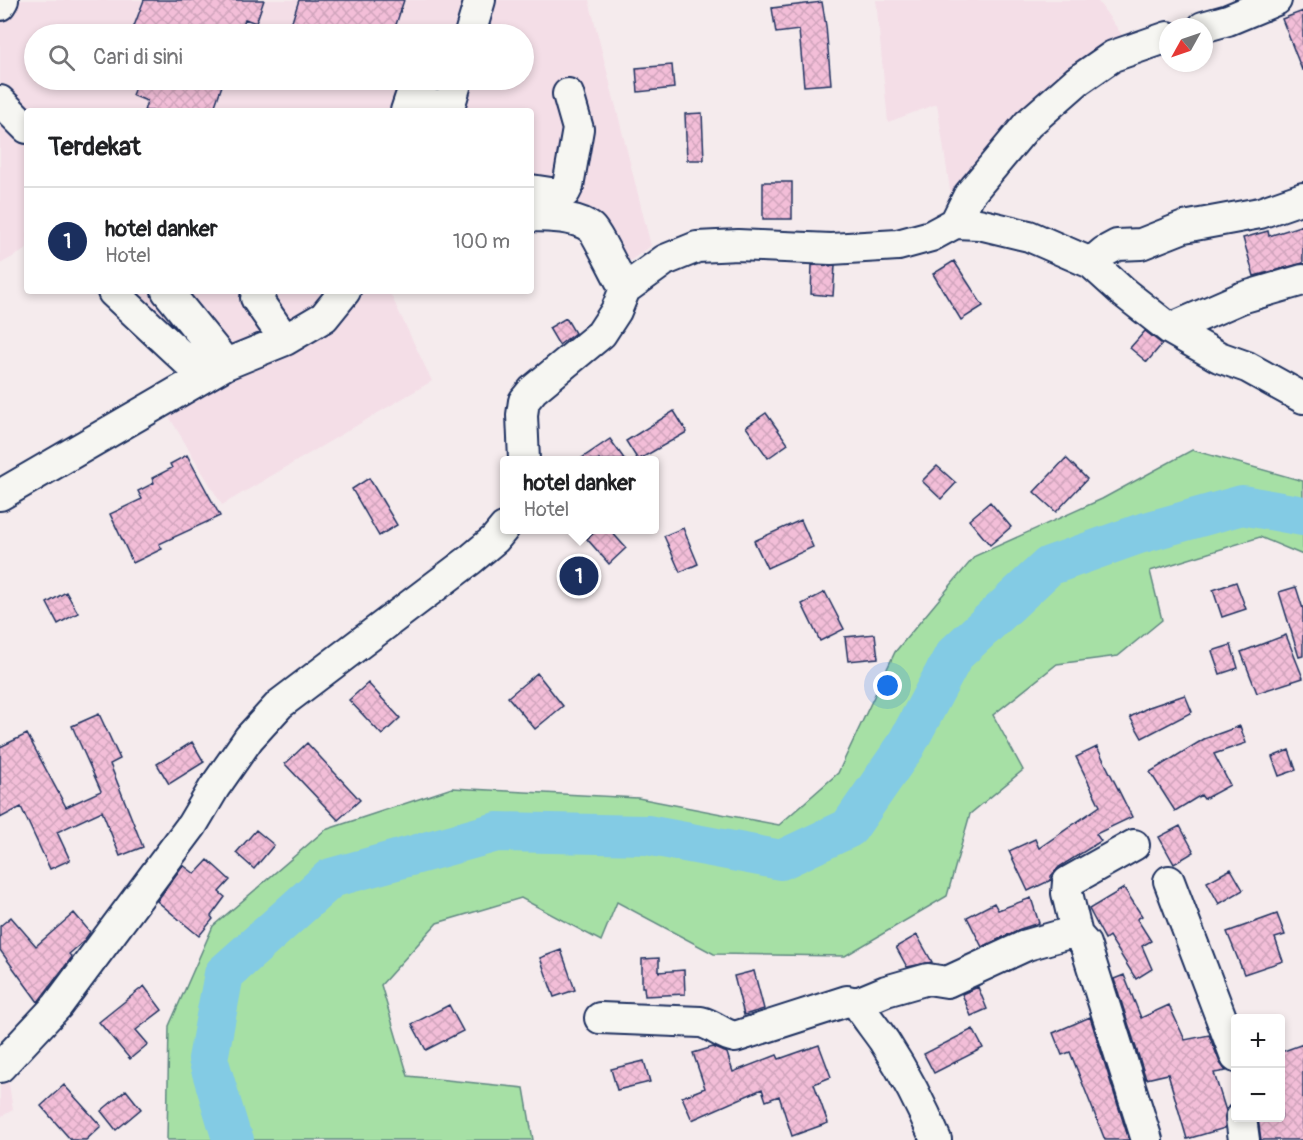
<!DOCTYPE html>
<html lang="id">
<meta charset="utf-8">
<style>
:root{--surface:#fff;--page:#f2f2f2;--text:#202124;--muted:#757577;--line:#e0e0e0;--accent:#1b2f5e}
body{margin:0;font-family:Pangolin,sans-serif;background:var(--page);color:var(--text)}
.controls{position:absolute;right:18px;bottom:18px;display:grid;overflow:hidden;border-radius:6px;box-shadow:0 3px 9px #0003}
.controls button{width:54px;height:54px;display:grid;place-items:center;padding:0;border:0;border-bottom:2px solid var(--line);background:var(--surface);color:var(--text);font:30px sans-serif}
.compass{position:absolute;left:1159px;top:18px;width:54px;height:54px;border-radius:50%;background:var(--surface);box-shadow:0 3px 9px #0003;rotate:230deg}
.you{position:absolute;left:888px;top:686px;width:21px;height:21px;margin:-15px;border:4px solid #fff;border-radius:50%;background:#1a73e8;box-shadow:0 0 0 9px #1a73e833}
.badge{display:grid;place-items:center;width:39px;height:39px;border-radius:50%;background:var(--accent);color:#fff;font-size:20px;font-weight:700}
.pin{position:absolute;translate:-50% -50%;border:3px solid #fff;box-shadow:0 2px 6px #0006}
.popup{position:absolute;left:500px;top:456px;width:159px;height:78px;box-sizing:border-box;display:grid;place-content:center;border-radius:6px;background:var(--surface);filter:drop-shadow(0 2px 4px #0005);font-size:20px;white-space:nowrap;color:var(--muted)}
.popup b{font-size:22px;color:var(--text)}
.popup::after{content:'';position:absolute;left:50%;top:100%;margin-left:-12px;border:12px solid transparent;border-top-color:var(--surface)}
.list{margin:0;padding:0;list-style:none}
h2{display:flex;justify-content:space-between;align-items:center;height:78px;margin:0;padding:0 24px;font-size:26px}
h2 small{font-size:20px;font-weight:400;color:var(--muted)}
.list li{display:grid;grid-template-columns:39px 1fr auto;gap:18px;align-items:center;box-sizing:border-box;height:108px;padding:0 24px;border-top:2px solid var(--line)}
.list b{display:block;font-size:22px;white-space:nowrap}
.list p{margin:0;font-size:20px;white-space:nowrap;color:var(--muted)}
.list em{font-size:20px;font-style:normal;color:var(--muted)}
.icon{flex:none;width:33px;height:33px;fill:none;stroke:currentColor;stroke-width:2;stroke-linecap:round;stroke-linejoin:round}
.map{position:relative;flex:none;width:1303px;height:1140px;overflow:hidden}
.search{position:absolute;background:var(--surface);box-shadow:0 3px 9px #0003;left:24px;top:24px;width:510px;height:66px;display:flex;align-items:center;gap:15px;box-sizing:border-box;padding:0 21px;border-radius:33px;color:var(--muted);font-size:22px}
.panel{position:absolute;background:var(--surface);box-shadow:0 3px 9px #0003;left:24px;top:108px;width:510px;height:186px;border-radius:6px}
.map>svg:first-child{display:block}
</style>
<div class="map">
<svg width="1303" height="1140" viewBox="0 0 1303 1140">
<defs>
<pattern id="building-cross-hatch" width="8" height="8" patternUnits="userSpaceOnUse" patternTransform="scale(1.5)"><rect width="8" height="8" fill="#f3bed8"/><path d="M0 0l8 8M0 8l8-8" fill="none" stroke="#d0a4bc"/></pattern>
</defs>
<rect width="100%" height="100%" fill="#f5ebed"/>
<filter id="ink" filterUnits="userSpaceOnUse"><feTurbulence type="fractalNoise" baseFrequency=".0167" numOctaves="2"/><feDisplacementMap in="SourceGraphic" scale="12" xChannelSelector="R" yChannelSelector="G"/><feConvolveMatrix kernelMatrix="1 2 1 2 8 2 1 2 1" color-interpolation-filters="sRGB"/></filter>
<g filter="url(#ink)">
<path fill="#f4dee7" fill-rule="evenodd" d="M0 0H589L651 246 609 276 570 224 531 215V111H27V249L0 264ZM34 34H524V80H34Z
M876 0H1097L1132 49 1113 56 955 223 937 104 888 122Z
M132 291H389L432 381 222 505 152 388 189 367Z
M0 1050 5 1058 13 1110 0 1117Z"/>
<path fill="#a6e0a5" stroke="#608882" stroke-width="1.5" d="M1192 450 1303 481V555L1260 537 1150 571 1162 620 1118 656 1057 664 993 715 1023 770 970 814 947 896 845 956 714 954 617 902 601 941 521 898 437 923 381 985 408 1076 524 1088 533 1140H167L169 1026 213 926 325 830 452 788 638 798 779 825 838 773 895 652 975 556 1102 499Z"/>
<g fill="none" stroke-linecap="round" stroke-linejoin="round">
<path stroke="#83cbe4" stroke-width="40" d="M234 1140 232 1139 208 1059 224 974 331 878 497 832 647 835 781 860 849 828 905 747 954 655 1049 566 1139 534 1242 505 1303 516"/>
</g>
<path fill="url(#building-cross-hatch)" stroke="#1b2f5e" stroke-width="1.5" d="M144 0H264L256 23 245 19 240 34H131Z
M299 0H404L393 34H288Z
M822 2 826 26 831 84 804 86 799 30 776 33 772 8Z
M1303 11V70H1302L1282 19Z
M672 65 674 88 638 92 636 68Z
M138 80H224L213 111H144L147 101 132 95Z
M702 113 704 160H687L685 114Z
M763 182H792V219H763Z
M1303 225V263L1254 276 1243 238 1268 231 1269 236Z
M954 261 983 306 961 320 933 274Z
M812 265 835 266 833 296 811 294Z
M566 318 575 333 559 345 549 328Z
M1145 331 1162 344 1147 362 1130 348Z
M674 411 687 432 638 460 626 441Z
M766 413 788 444 768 458 746 427Z
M610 439 625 460H579Z
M187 455 220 516 159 544 162 549 133 563 110 514 142 499 138 491 154 483 152 478 172 468 170 464Z
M1066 458 1087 479 1056 512 1034 492Z
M937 466 956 483 941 499 922 481Z
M369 478 397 525 379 536 352 489Z
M990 502 1011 527 990 545 969 520Z
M801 520 813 547 767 568 754 541Z
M683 528 698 564 680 572 664 536Z
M597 530H610L626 548 609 564 587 539Z
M1236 582 1246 609 1222 617 1213 590Z
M1296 587 1303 609V656L1299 657 1279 592Z
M66 592 78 613 58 624 47 603Z
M825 592 844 629 820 641 802 604Z
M875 634 878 658 848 661 845 637Z
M1286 635 1303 678 1257 693 1241 652Z
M1231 645 1238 668 1220 674 1212 651Z
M537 673 563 706 535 729 508 697Z
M368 683 400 718 382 735 349 700Z
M1185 695 1192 712 1142 738 1130 717 1149 707Z
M99 714 120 759 110 764 143 847 120 856 102 811 57 832 70 860 50 869 21 807 0 818V747L27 734 66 807 101 791 72 726Z
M1240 726 1246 743 1214 754 1230 785 1204 799 1201 795 1175 811 1150 772 1204 739Z
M192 742 204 762 169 784 157 764Z
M307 743 360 800 338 820 285 764Z
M1097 747 1132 817 1096 834 1101 841 1059 867 1051 876V880L1028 891 1009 851 1035 839 1039 848 1100 806 1076 757Z
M1289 750 1296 770 1279 776 1272 757Z
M1180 826 1194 852 1174 864 1159 837Z
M256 830 274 845 254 869 236 853Z
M208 860 230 880 219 892 225 897 211 916 213 919 199 936 157 901 183 865 195 874Z
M1231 869 1243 890 1219 904 1207 882Z
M1124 888 1142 916 1137 919 1151 941 1142 946 1152 969 1136 979 1109 936 1105 939 1089 909Z
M1031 898 1039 923 1020 929 982 947 967 917 994 903 998 910Z
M74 913 90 932 83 942 69 954 72 957 38 1002 0 950V926L11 917 36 946Z
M1277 914 1285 935 1275 938 1283 961 1244 974 1227 932Z
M917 935 932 962 907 967 896 947Z
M561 950 575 990 554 997 540 958Z
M659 958V972L684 970 685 994 645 996 644 987H642V959Z
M754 971 764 1009 744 1015 734 976Z
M1124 975 1141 1018 1169 1005 1185 1040 1209 1035 1220 1063 1226 1071 1214 1073 1226 1111 1225 1128 1187 1139 1168 1074 1146 1079 1114 979Z
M144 986 162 1010 136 1030 148 1044 130 1059 99 1022Z
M978 987 987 1009 971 1016 962 994Z
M449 1005 463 1031 426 1050 412 1024Z
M1090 1017 1129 1140H1105L1070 1052 1062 1055 1053 1033Z
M973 1029 983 1048 934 1073 924 1054Z
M1303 1044V1140H1261L1258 1118H1281V1052Z
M819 1045 831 1077 814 1084 828 1123 792 1136 779 1096 766 1101 762 1089 692 1120 682 1097 705 1088 693 1053 713 1047 727 1053 733 1072 777 1055 779 1059Z
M644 1061 650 1082 617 1090 611 1069Z
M64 1085 101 1126 86 1140H71L41 1106Z
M126 1090 141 1109 116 1130 101 1111Z"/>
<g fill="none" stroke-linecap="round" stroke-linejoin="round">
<defs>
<path id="minor" d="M0 5 3 0
M1203 27 1228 20 1276 0
M470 34 480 0
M0 101 27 128
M406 111 410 99 448 109
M448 111 457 80
M531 190 557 194 565 192 568 186 578 129 568 94
M531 216C549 217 576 216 591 228 597 233 619 279 625 289
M955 223 979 224 1029 236 1091 263 1123 292 1170 329 1219 357 1247 367 1303 398
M1091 263 1104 252 1117 245 1141 244 1184 227 1260 213 1303 198
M167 291 226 364
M261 291 256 298 285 340
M113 292 204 377
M1170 329 1241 298 1303 280
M524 460 522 415 524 401 533 390 601 334 616 311 625 289 665 260 697 247 738 245 831 249 898 245 931 236 955 223 969 195 1028 124 1077 81 1113 56 1168 37
M0 495 226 364 285 340 324 317 345 291
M1169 881 1236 1057
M1077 935 1067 893 1068 882 1134 845
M857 1003 886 991 928 979 947 982 1027 945 1069 933 1077 935 1085 944 1147 1140
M600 1018 701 1022C714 1025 722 1035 735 1037L847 1001 857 1003C865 1016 875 1028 884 1041 904 1072 922 1106 936 1140
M0 1067 57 1006 192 825 214 788 249 738 280 704 470 560 495 539 504 528
M1241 1118 1244 1140"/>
</defs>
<use href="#minor" stroke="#1b2f5e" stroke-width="34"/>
<use href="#minor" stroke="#f6f6f2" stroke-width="30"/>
</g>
</g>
</svg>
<div class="controls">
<button>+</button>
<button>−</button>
</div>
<svg class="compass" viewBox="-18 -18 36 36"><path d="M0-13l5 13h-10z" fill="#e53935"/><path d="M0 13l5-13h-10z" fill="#757577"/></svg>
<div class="you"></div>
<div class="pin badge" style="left:579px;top:576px">1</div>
<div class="popup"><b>hotel danker</b>Hotel</div>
<div class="search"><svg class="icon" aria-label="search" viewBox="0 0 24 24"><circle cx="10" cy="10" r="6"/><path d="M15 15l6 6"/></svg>Cari di sini</div>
<section class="panel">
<h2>Terdekat<small></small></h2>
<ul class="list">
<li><span class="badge">1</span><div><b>hotel danker</b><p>Hotel</p></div><em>100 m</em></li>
</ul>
</section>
</div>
